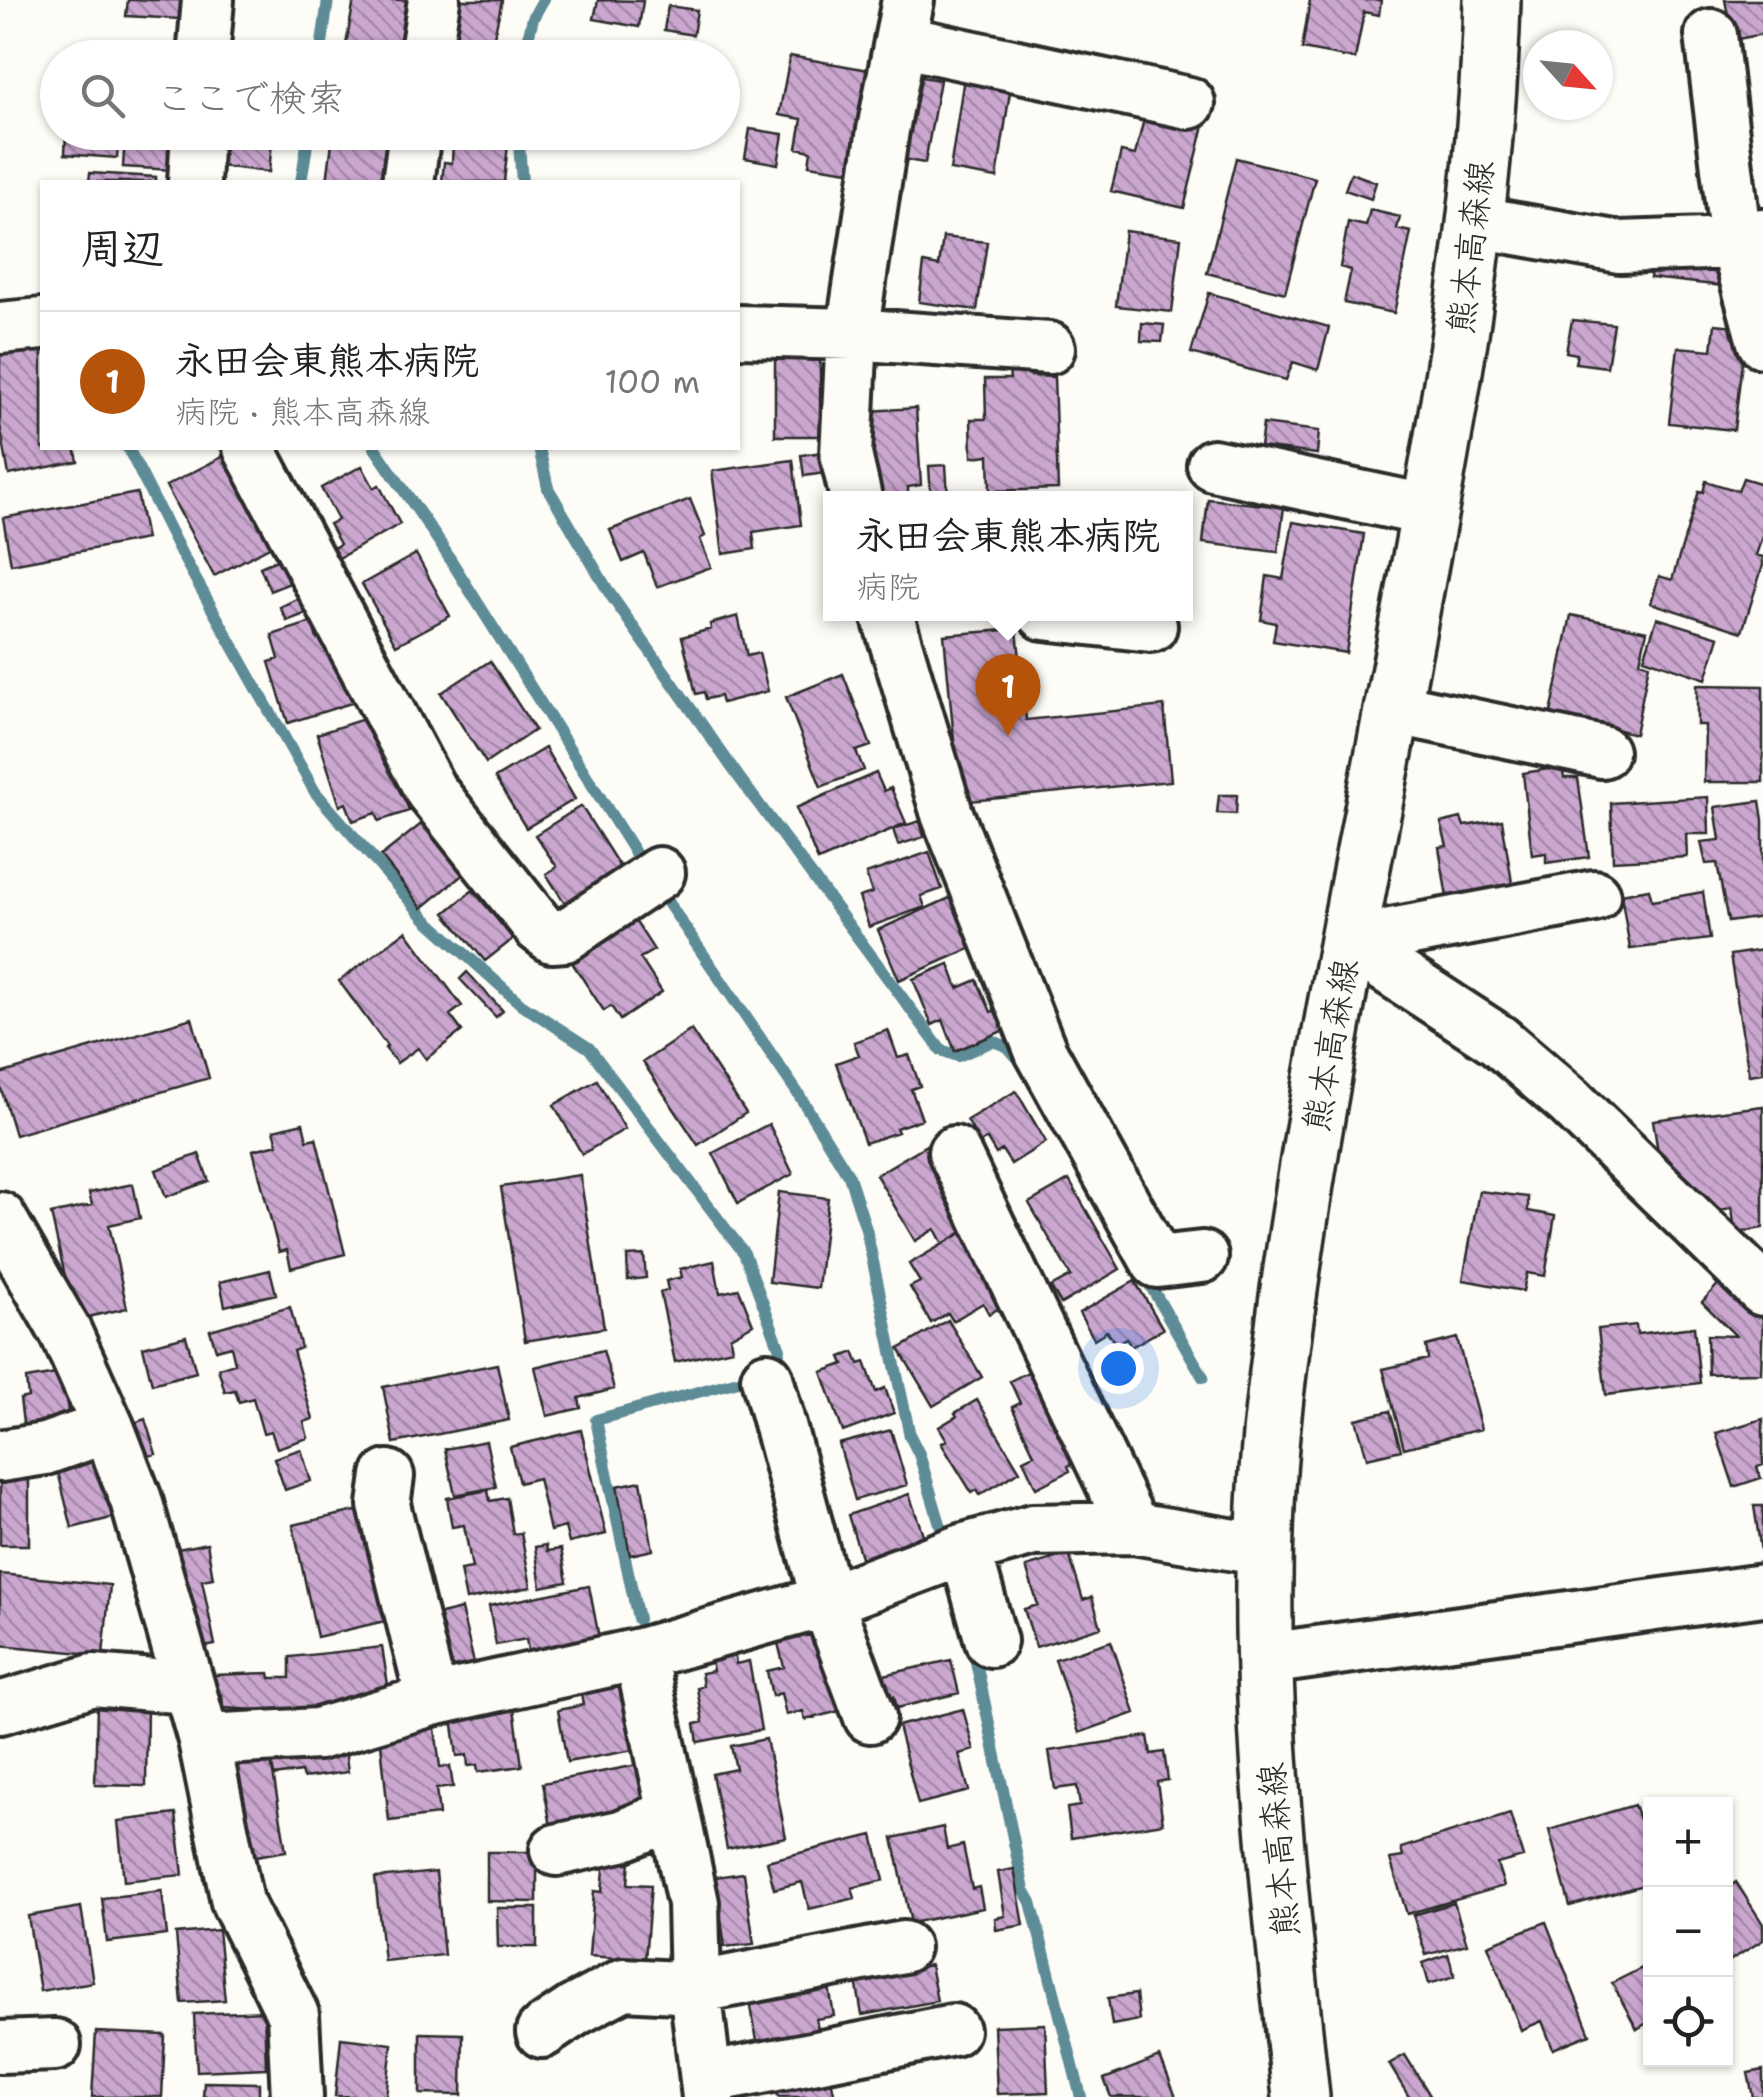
<!DOCTYPE html>
<html lang="ja">
<meta charset="utf-8">
<style>
:root{--surface:#fff;--page:#f2f2f2;--text:#222;--muted:#767676;--line:#e0e0e0;--accent:#b45309}
body{margin:0;font-family:"Shantell Sans","Klee One",sans-serif;background:var(--page);color:var(--text)}
.controls{position:absolute;right:30px;bottom:30px;display:grid;overflow:hidden;border-radius:0px;box-shadow:0 2px 8px #0004}
.controls button{width:90px;height:90px;display:grid;place-items:center;padding:0;border:0;border-bottom:2px solid var(--line);background:var(--surface);color:var(--text);font:50px sans-serif}
.compass{position:absolute;left:1523px;top:30px;width:90px;height:90px;border-radius:50%;background:var(--surface);box-shadow:0 2px 8px #0004;rotate:117deg}
.you{position:absolute;left:1118px;top:1368px;width:35px;height:35px;margin:-25px;border:8px solid #fff;border-radius:50%;background:#1a73e8;box-shadow:0 0 0 15px #1a73e833}
.badge{display:grid;place-items:center;width:65px;height:65px;border-radius:50%;background:var(--accent);color:#fff;font-size:32px;font-weight:700}
.pin{position:absolute;translate:-50% -82px;filter:drop-shadow(0 2px 5px #0008)}
.pin::after{content:'';position:absolute;top:52px;width:35px;height:30px;background:inherit;clip-path:polygon(0 0,100% 0,50% 100%)}
.popup{position:absolute;left:823px;top:491px;width:370px;height:130px;box-sizing:border-box;display:grid;place-content:center;border-radius:0px;background:var(--surface);filter:drop-shadow(0 2px 8px #0005);font-size:32px;white-space:nowrap;color:var(--muted)}
.popup b{font-size:38px;color:var(--text)}
.popup::after{content:'';position:absolute;left:50%;top:100%;margin-left:-20px;border:20px solid transparent;border-top-color:var(--surface)}
.list{margin:0;padding:0;list-style:none}
h2{display:flex;justify-content:space-between;align-items:center;height:130px;margin:0;padding:0 40px;font-size:42px}
h2 small{font-size:32px;font-weight:400;color:var(--muted)}
.list li{display:grid;grid-template-columns:65px 1fr auto;gap:30px;align-items:center;box-sizing:border-box;height:140px;padding:0 40px;border-top:2px solid var(--line)}
.list b{display:block;font-size:38px;white-space:nowrap}
.list p{margin:0;font-size:32px;white-space:nowrap;color:var(--muted)}
.list em{font-size:32px;font-style:normal;color:var(--muted)}
.icon{flex:none;width:55px;height:55px;fill:none;stroke:currentColor;stroke-width:2;stroke-linecap:round;stroke-linejoin:round}
.map{position:relative;flex:none;width:1763px;height:2097px;overflow:hidden}
.search{position:absolute;background:var(--surface);box-shadow:0 2px 8px #0004;left:40px;top:40px;width:700px;height:110px;display:flex;align-items:center;gap:25px;box-sizing:border-box;padding:0 35px;border-radius:55px;color:var(--muted);font-size:38px}
.panel{position:absolute;background:var(--surface);box-shadow:0 2px 8px #0004;left:40px;top:180px;width:700px;height:270px;border-radius:0px}
.map>svg:first-child{display:block}
</style>
<div class="map">
<svg width="1763" height="2097" viewBox="0 0 1763 2097">
<defs>
<pattern id="building-back-hatch" width="6" height="6" patternUnits="userSpaceOnUse" patternTransform="scale(2.5)"><rect width="6" height="6" fill="#cba7d0"/><path d="M-1 5l2 2M0 0l6 6M5-1l2 2" fill="none" stroke="#a588a9"/></pattern>
</defs>
<rect width="100%" height="100%" fill="#fdfcf7"/>
<filter id="ink" filterUnits="userSpaceOnUse"><feTurbulence type="fractalNoise" baseFrequency=".01" numOctaves="2"/><feDisplacementMap in="SourceGraphic" scale="20" xChannelSelector="R" yChannelSelector="G"/><feConvolveMatrix kernelMatrix="1 2 1 2 8 2 1 2 1" color-interpolation-filters="sRGB"/></filter>
<g filter="url(#ink)">
<g fill="none" stroke-linecap="round" stroke-linejoin="round">
<path stroke="#5d8c96" stroke-width="12" d="M320 58 328 0
M523 58 533 18 543 0
M518 132 522 182
M301 182 309 132
M128 448 182 555 315 792 426 919 521 1004 589 1048 744 1253 780 1349 771 1372 596 1420 638 1619
M375 448 440 543 647 872
M539 448 548 488 610 594 738 776 941 1050 958 1056 993 1041 1008 1047 1022 1063
M658 888 799 1095 849 1176 866 1229 910 1436 919 1454 947 1547
M1142 1271 1203 1377
M972 1643 1024 1890 1031 1902 1081 2097"/>
</g>
<path fill="url(#building-back-hatch)" stroke="#2b2b2b" stroke-width="2.5" d="M128 0H182L180 19 126 16Z
M354 0H415L407 47 391 45 390 53 346 45Z
M452 0H502L490 55 442 45Z
M598 0 643 1 639 27 594 19Z
M1310 0H1381L1379 15 1364 12 1355 59 1302 49Z
M1725 0H1763V34L1733 40Z
M668 6 697 10 693 35 664 30Z
M790 56 880 72 862 173 809 165 811 151 797 148 802 119 779 115Z
M965 71 1012 78 997 178 950 170Z
M915 76 940 80 925 163 900 159Z
M1147 107 1205 121 1184 208 1111 191 1121 152 1135 155Z
M750 129 783 134 778 164 745 158Z
M66 132H119L117 158 65 154Z
M223 132H273L269 172 219 166Z
M340 132H391L386 182H327L332 142 339 143Z
M125 135 192 138 191 171 123 167Z
M453 140 508 144 504 182H442L444 162 452 163Z
M1236 158 1315 178 1285 293 1207 273Z
M90 173 156 177V182H89Z
M1351 173 1376 182 1371 199 1345 190Z
M1370 210 1400 217 1397 229 1411 232 1394 313 1344 303 1351 270 1340 267 1348 222 1366 226Z
M1125 231 1181 238 1172 312 1116 306Z
M943 237 987 242 977 310 919 302 924 263 939 266Z
M1653 249 1727 256 1724 286 1650 278Z
M1209 293 1329 327 1318 370 1293 362 1286 380 1191 353Z
M1572 320 1614 324 1607 367 1575 363 1577 354 1566 352Z
M1142 323 1164 325 1162 342 1141 341Z
M1715 324 1746 327 1734 430 1669 423 1678 347 1712 350Z
M42 345V448H75L78 461 9 475 0 425V353Z
M820 345V436H775V346Z
M1030 361 1031 376 1054 377 1058 489 990 491 989 455 972 457 971 419H986L985 379H1010L1008 362Z
M916 408 921 485 908 487V496L875 497 869 411Z
M1263 424 1319 431 1317 454 1260 447Z
M830 451 832 472 804 476 801 455Z
M228 454 275 544 214 576 166 486Z
M793 460 801 525 753 532 755 549 723 554 712 471Z
M946 465 948 498H931L929 466Z
M362 466 374 488 379 485 400 524 335 560 330 550 340 544 329 524 338 520 321 488Z
M1743 478 1763 484V534L1756 555 1763 557V565L1742 632 1651 603 1659 576 1672 580 1699 491 1703 492 1706 481 1738 491Z
M137 493 146 539 11 564 3 518Z
M690 499 705 536 700 539 711 567 657 587 644 553 623 562 610 530Z
M1208 499 1284 507 1278 552 1203 543Z
M1293 522 1364 534 1346 653 1273 641 1276 623 1261 620 1267 576 1283 579Z
M416 554 450 616 396 645 362 584Z
M286 556 295 581 270 591 260 567Z
M305 595 312 611 287 621 280 607Z
M1571 615 1647 631 1640 661 1649 664 1635 734 1583 721 1580 730 1549 723Z
M738 616 747 656 759 653 768 691 722 703 720 696 706 699 704 692 696 694 682 637 711 629 710 624Z
M1657 618 1719 637 1706 679 1644 658Z
M312 622 317 639 333 633 364 699 288 723 269 662 279 659 272 635Z
M1017 629 1026 720 1164 706 1171 781 960 802 944 635Z
M490 661 535 730 486 763 441 693Z
M843 674 871 746 856 751 864 770 821 787 786 697Z
M1697 685 1763 686V782H1704L1705 725H1697Z
M379 714 409 811 379 821 376 813 353 821 346 803 340 806 317 734Z
M545 748 575 799 526 828 495 778Z
M1562 767 1564 778H1578L1589 857 1546 863V853L1532 855 1523 773Z
M876 773 884 791 891 788 906 823 818 861 796 808Z
M1219 795H1237L1236 814 1217 813Z
M1708 797 1709 834H1686L1687 857 1613 861 1611 803Z
M1760 801 1763 820V917L1728 922 1717 863 1706 864 1701 842 1720 840 1715 807Z
M581 806 623 872 568 908 546 874 557 867 535 835Z
M1461 818 1464 826 1502 820 1513 889 1447 898 1439 847 1447 846 1441 823Z
M425 821 466 872 422 908 381 856Z
M920 821 924 837 898 845 893 829Z
M929 852 942 889 921 896 925 907 869 927 859 897 872 893 866 874Z
M1649 889 1652 901 1703 892 1710 939 1630 949 1621 894Z
M473 890 513 939 485 961 445 913Z
M961 893 983 943 899 980 878 930Z
M630 913 654 950 640 958 662 992 620 1020 611 1006 604 1011 571 961 600 941Z
M406 931 462 1006 450 1015 462 1031 426 1059 418 1048 397 1063 385 1048 387 1046 339 981Z
M1763 950V1073L1749 1075 1730 955Z
M949 964 958 988 977 980 991 1012 999 1009 1007 1029 955 1051 943 1020 932 1025 913 979Z
M467 972 503 1011 496 1017 460 979Z
M192 1018 209 1078 15 1135 0 1085V1074Z
M691 1030 746 1113 698 1145 643 1062Z
M888 1030 898 1058 909 1055 920 1086 911 1089 922 1119 896 1128 898 1132 865 1143 836 1063 859 1055 854 1042Z
M597 1080 625 1129 582 1154 554 1105Z
M1016 1091 1046 1142 1011 1164 1002 1150 996 1154 987 1139 980 1143 967 1120Z
M1763 1106V1228L1735 1233 1732 1207 1713 1213 1660 1165 1653 1120Z
M303 1123 307 1140 316 1138 345 1254 291 1268 287 1250 279 1252 253 1150 278 1144 274 1130Z
M769 1124 793 1174 738 1203 713 1153Z
M928 1144 975 1224 943 1244 935 1229 915 1241 876 1175Z
M199 1154 209 1181 166 1197 156 1170Z
M580 1175 604 1328 525 1341 501 1187Z
M1069 1180 1120 1269 1061 1304 1051 1287 1071 1276 1029 1203Z
M133 1184 140 1218 109 1225 127 1308 75 1320 51 1214 92 1205 89 1193Z
M1479 1191 1528 1197V1211L1555 1216 1545 1276 1527 1273 1523 1291 1463 1280Z
M779 1192 828 1198 818 1288 769 1282Z
M962 1233 979 1261 1015 1299 989 1314 983 1303 953 1321 948 1313 931 1323 910 1287 920 1282 909 1264Z
M644 1255 646 1278 628 1280 627 1256Z
M714 1261 720 1293 739 1289 753 1324 730 1337 732 1349 675 1362 660 1292 668 1290 666 1281 682 1277 680 1269Z
M270 1270 276 1294 225 1306 220 1282Z
M1724 1278 1763 1315 1761 1373 1708 1374 1707 1335 1736 1336 1702 1302Z
M1135 1281 1163 1329 1131 1347 1126 1338 1115 1344 1107 1331 1094 1339 1079 1313Z
M290 1307 301 1348 293 1351 313 1419 304 1422 308 1438 277 1448 271 1431 263 1433 253 1398 239 1402 235 1390 225 1392 218 1368 235 1363 231 1346 216 1350 210 1330Z
M948 1320 982 1377 933 1406 899 1349Z
M1636 1325 1637 1334 1694 1327 1700 1383 1606 1395 1598 1329Z
M186 1336 196 1372 152 1384 143 1347Z
M1457 1338 1481 1429 1404 1448 1383 1369 1428 1359 1426 1346Z
M603 1350 614 1389 579 1398 581 1408 547 1416 535 1367Z
M854 1352 859 1364 865 1362 876 1392 885 1388 894 1413 843 1432 822 1372 844 1364 841 1357Z
M1046 1363 1090 1455 1068 1466 1070 1471 1036 1488 1023 1459 1034 1454 1012 1407 1020 1403 1010 1381Z
M497 1364 509 1420 394 1443 383 1387Z
M62 1373 70 1424 24 1431 20 1399 28 1397 26 1379Z
M977 1400 1020 1471 980 1495 977 1490 972 1493 941 1443 947 1440 939 1427 957 1416 955 1413Z
M1390 1411 1401 1450 1367 1458 1356 1419Z
M145 1419 156 1454 142 1458 131 1424Z
M1763 1419V1465L1757 1467 1761 1478 1734 1487 1716 1433Z
M581 1430 606 1534 569 1543 565 1527 550 1531 538 1478 519 1483 510 1447Z
M891 1430 907 1485 855 1500 839 1444Z
M486 1441 496 1487 455 1495 445 1449Z
M301 1449 311 1481 285 1490 274 1458Z
M100 1457 115 1517 72 1528 57 1468Z
M0 1476H29V1545H0Z
M641 1481 653 1550 630 1555 617 1486Z
M488 1490 490 1501 507 1498 513 1534 521 1533 531 1587 466 1600 460 1570 472 1568 464 1525 452 1527 447 1498Z
M909 1494 928 1549 876 1567 872 1556 862 1560 848 1515Z
M1754 1506H1763V1558H1762Z
M365 1509 389 1620 317 1637 293 1525Z
M207 1543 213 1578 202 1580 215 1645 193 1649 173 1550Z
M546 1545 547 1551 561 1549 567 1582 541 1587 535 1547Z
M1069 1554 1083 1600 1092 1597 1101 1627 1036 1647 1024 1609 1038 1605 1026 1567Z
M0 1574 110 1585 103 1655 0 1645Z
M589 1586 600 1643 529 1656 526 1639 496 1645 489 1606Z
M461 1609 476 1671 443 1679 428 1617Z
M809 1631 813 1644 830 1640 847 1709 805 1720 803 1711 786 1715 781 1693 772 1696 767 1671 784 1667 777 1639Z
M1111 1641 1135 1713 1079 1733 1055 1659Z
M382 1647 389 1691 295 1712 223 1708 222 1695 213 1694 214 1675 269 1673 270 1678H290V1657Z
M734 1651 736 1664 749 1661 761 1730 698 1742 695 1724 703 1722 697 1688 703 1686 701 1673 713 1671 710 1655Z
M951 1660 959 1693 897 1708 894 1696 880 1699 875 1677Z
M621 1681 634 1750 567 1762 558 1710 583 1705 580 1689Z
M97 1704 147 1705 146 1786 95 1785Z
M514 1708 522 1766 478 1772 477 1765 468 1766 467 1755 457 1756 452 1717Z
M963 1709 974 1750 959 1754 969 1791 918 1804 898 1726Z
M435 1728 440 1767 450 1766 453 1787 436 1789 439 1815 389 1821 380 1734Z
M1148 1736 1151 1754 1164 1752 1168 1780 1157 1782 1163 1823 1071 1838 1067 1808 1080 1806 1077 1786 1055 1789 1049 1751Z
M766 1739 786 1837 727 1849 712 1774 736 1769 731 1746Z
M269 1749 286 1851 244 1858 227 1756Z
M345 1749 348 1772 303 1778 301 1772 274 1776 271 1759Z
M643 1764 650 1803 601 1812 604 1827 553 1837 543 1783Z
M1634 1805 1639 1819 1650 1816V1883L1570 1906 1549 1830Z
M176 1814 183 1875 124 1881 118 1821Z
M1510 1814 1523 1857 1497 1864 1504 1886 1407 1914 1390 1859 1403 1857 1401 1848Z
M943 1827 947 1849 963 1845 972 1889 979 1887 983 1908 911 1923 893 1838Z
M873 1835 884 1880 852 1888 855 1898 809 1909 802 1882 774 1889 767 1861Z
M487 1852H537V1902L487 1901Z
M605 1858 630 1860 628 1884 651 1885 645 1960 589 1956 594 1891 602 1892Z
M1014 1869 1024 1925 996 1930 995 1918 1005 1916 998 1872Z
M436 1872 444 1955 384 1961 375 1878Z
M744 1873 754 1944 725 1947 715 1877Z
M1736 1882 1763 1924V1940L1726 1963V1889Z
M162 1891 167 1935 107 1942 102 1898Z
M1454 1903 1467 1944 1426 1955 1413 1915Z
M81 1907 93 1982 40 1991 28 1916Z
M497 1908H537V1947H498Z
M1546 1922 1590 2034 1553 2049 1542 2021 1521 2030 1488 1945Z
M218 1930 225 2000 182 2003 176 1934Z
M1448 1954 1455 1976 1429 1984 1423 1963Z
M1650 1964V2021L1637 2029 1612 1983Z
M930 1965 937 2001 862 2015 856 1980Z
M829 1987 834 2016 816 2019 818 2030 757 2041 750 2001Z
M1136 1994 1139 2020 1112 2025 1108 1998Z
M264 2011 266 2068 197 2071 194 2014Z
M1045 2024 1048 2092 997 2094 994 2026Z
M96 2032 165 2035 162 2097H92Z
M420 2033 463 2034 462 2095 420 2094Z
M341 2038 392 2044 386 2097 335 2096Z
M1405 2055 1431 2097H1409L1389 2064Z
M826 2056 835 2097H778L772 2069Z
M1160 2057 1176 2097H1111L1104 2079Z
M1763 2070V2097H1753L1748 2073Z
M204 2082 259 2083V2097H203Z"/>
<g fill="none" stroke-linecap="round" stroke-linejoin="round">
<defs>
<path id="minor" d="M1711 35 1736 243 1763 342
M900 41 1189 103
M203 58 208 0
M425 58 434 0
M194 182 197 132
M408 182 415 132
M1477 222 1620 247 1736 243 1763 234
M0 328 42 324
M738 331 852 334 1049 348
M249 448 431 791 539 927 552 937 565 936 659 873
M1213 465 1430 511
M856 498 846 455 852 334 883 130 908 0
M887 614 947 814 1041 1052 1157 1262 1202 1257
M1044 614 1151 626
M1393 708 1602 752
M1348 942 1498 1040 1570 1102 1763 1290
M1348 942 1594 896
M954 1152 1133 1528
M0 1218 66 1333 108 1427 136 1500 204 1740 237 1902 293 2015 297 2097
M767 1378 827 1601 870 1717
M0 1456 45 1449 108 1427
M388 1476 384 1505 432 1700
M965 1549 991 1641
M640 1654 693 1903 695 1988 708 2097
M1266 1659 1763 1590
M0 1708 93 1680 189 1688
M204 1740 318 1734 432 1700 640 1654 827 1601 965 1549 1033 1530 1133 1528 1265 1550
M556 1850 621 1836 674 1814
M542 2032 575 2010 624 1984 695 1988 903 1947
M0 2047 55 2045
M706 2079 953 2030"/>
<path id="major" d="M1301 2097C1277 1866 1247 1629 1275 1397 1307 1126 1365 858 1415 590 1452 395 1487 199 1492 0"/>
</defs>
<use href="#minor" stroke="#2b2b2b" stroke-width="58"/>
<use href="#major" stroke="#2b2b2b" stroke-width="62"/>
<use href="#minor" stroke="#fdfcf7" stroke-width="50"/>
<use href="#major" stroke="#fdfcf7" stroke-width="55"/>
</g>
</g>
<g text-anchor="middle" dominant-baseline="central" stroke-width="8" stroke-linejoin="round" paint-order="stroke">
<g font-size="35" fill="#2b2b2b" stroke="#fdfcf7">
<text transform="translate(1470 247) rotate(-83)">熊本高森線</text>
<text transform="translate(1330 1045) rotate(-80)">熊本高森線</text>
<text transform="translate(1278 1850) rotate(-95)">熊本高森線</text>
</g>
</g>
</svg>
<div class="controls">
<button>+</button>
<button>−</button>
<button><svg class="icon" aria-label="locate" viewBox="0 0 24 24"><circle cx="12" cy="12" r="6"/><path d="M12 2v4M12 18v4M2 12h4M18 12h4"/></svg></button>
</div>
<svg class="compass" viewBox="-18 -18 36 36"><path d="M0-13l5 13h-10z" fill="#e53935"/><path d="M0 13l5-13h-10z" fill="#767676"/></svg>
<div class="you"></div>
<div class="pin badge" style="left:1008px;top:736px">1</div>
<div class="popup"><b>永田会東熊本病院</b>病院</div>
<div class="search"><svg class="icon" aria-label="search" viewBox="0 0 24 24"><circle cx="10" cy="10" r="6"/><path d="M15 15l6 6"/></svg>ここで検索</div>
<section class="panel">
<h2>周辺<small></small></h2>
<ul class="list">
<li><span class="badge">1</span><div><b>永田会東熊本病院</b><p>病院 · 熊本高森線</p></div><em>100 m</em></li>
</ul>
</section>
</div>
